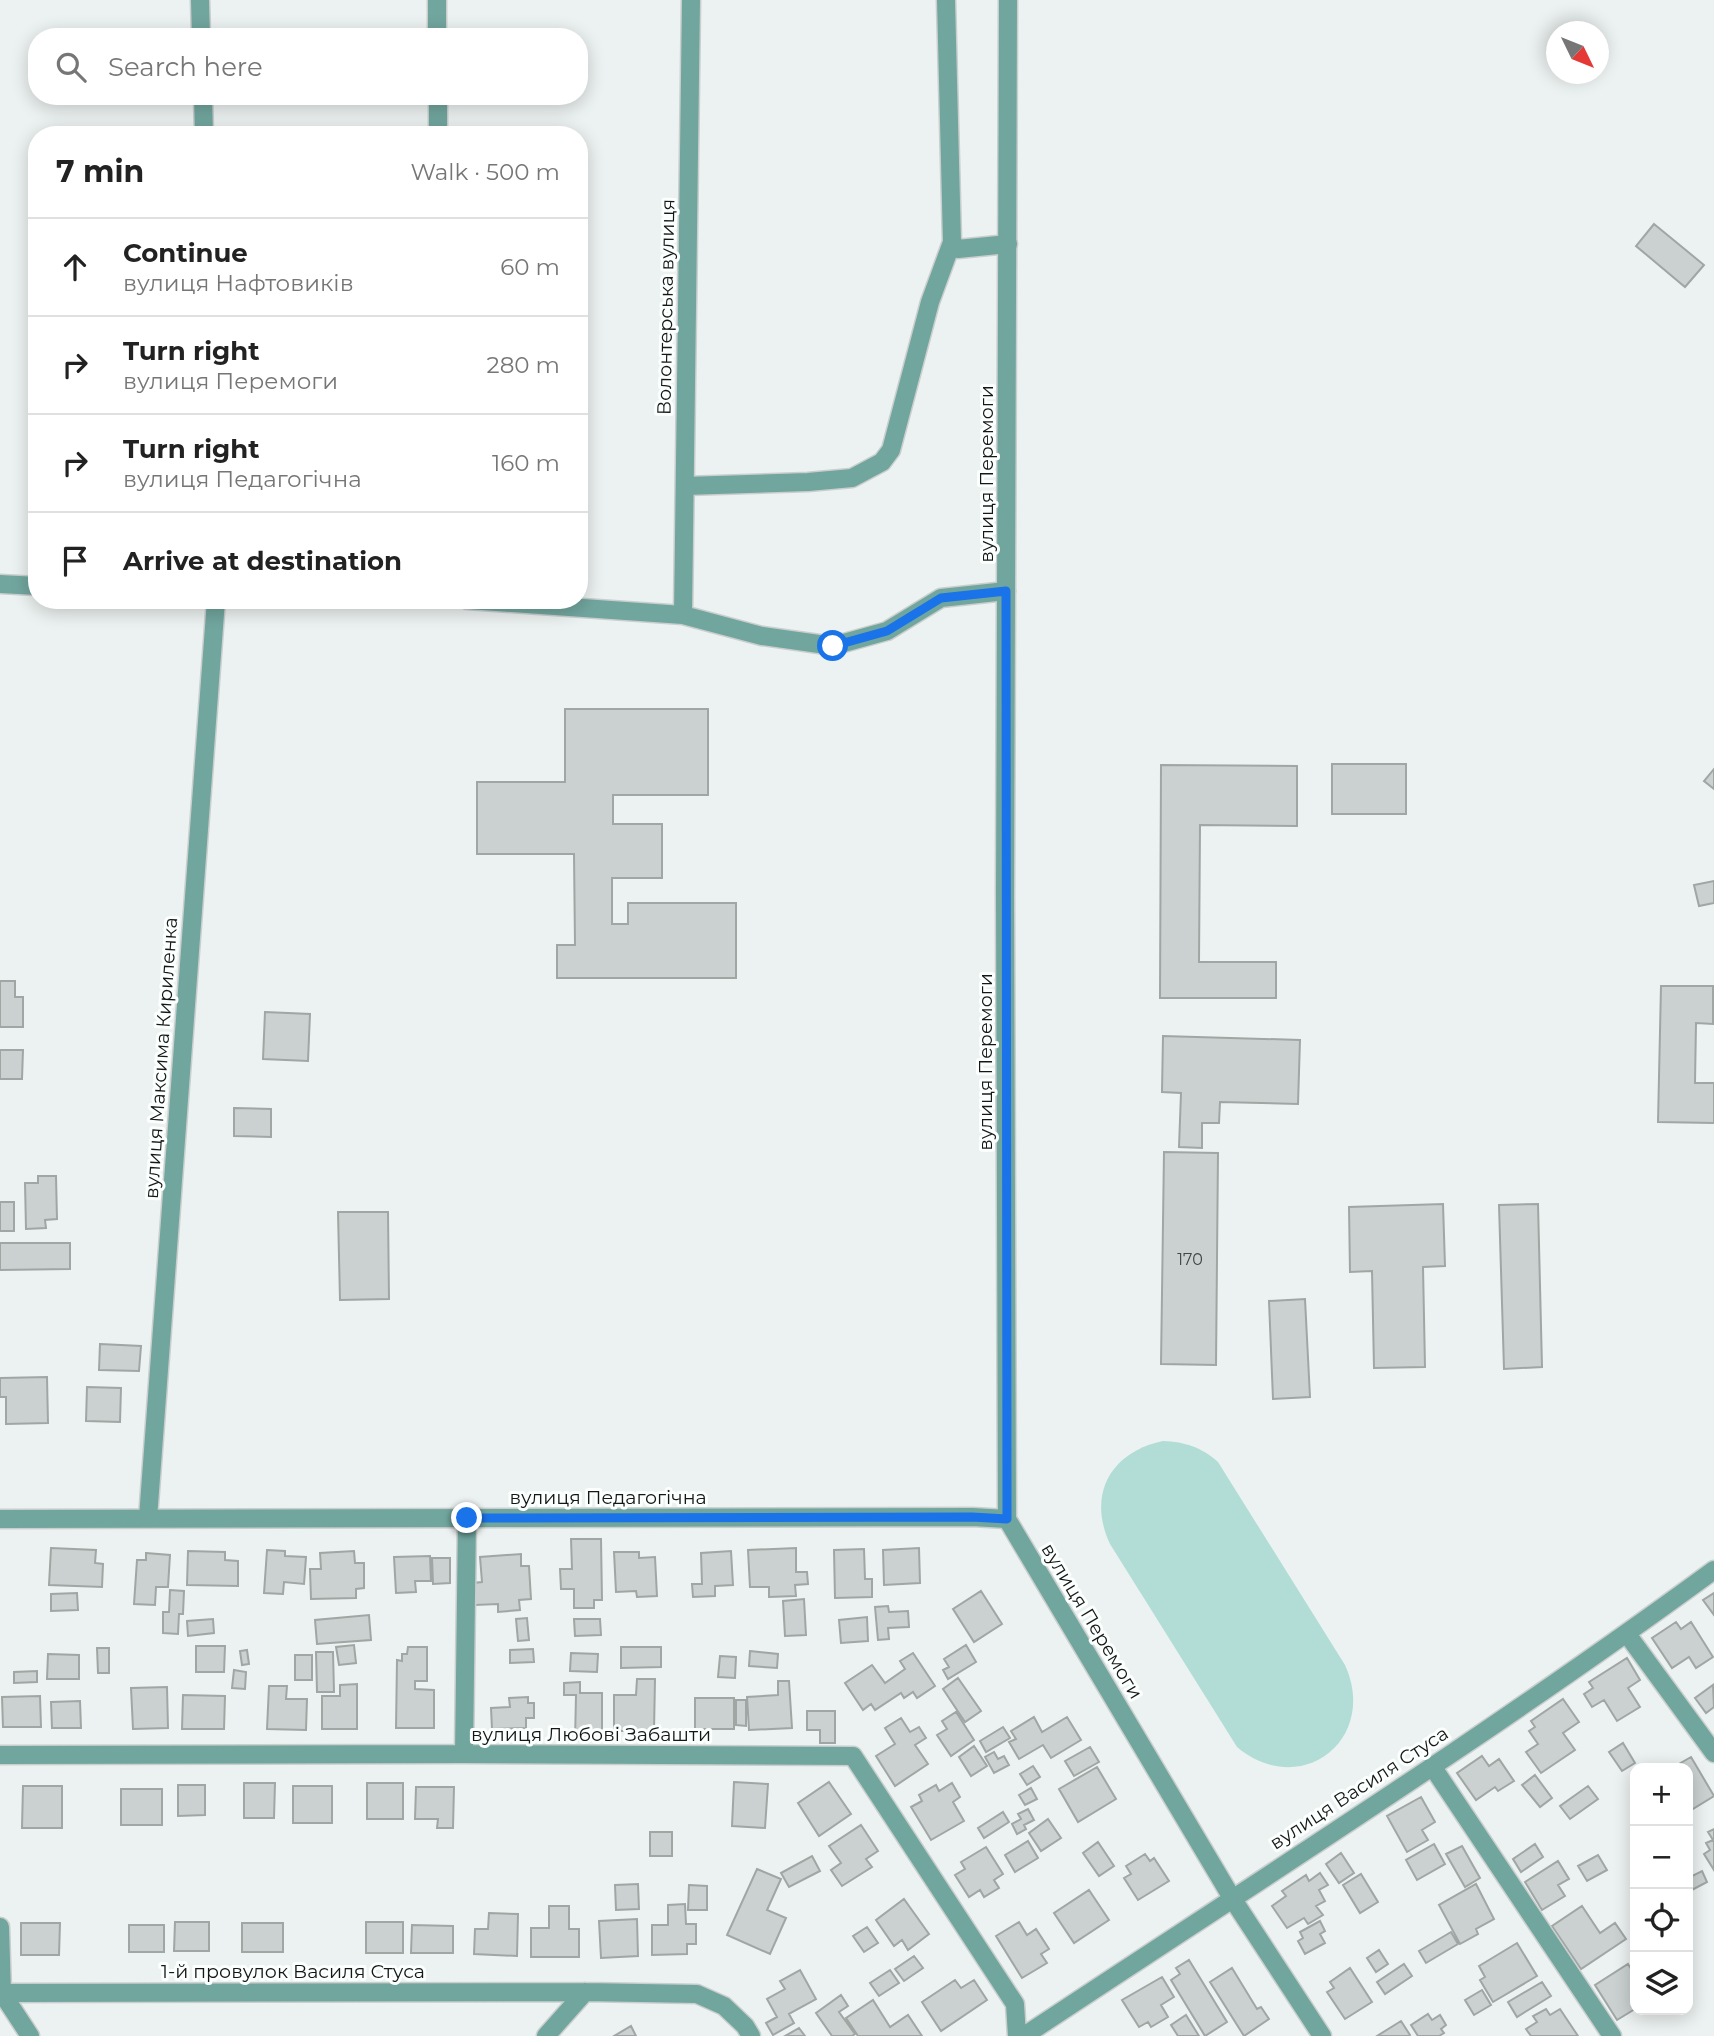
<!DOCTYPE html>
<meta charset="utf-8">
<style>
:root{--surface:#fff;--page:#f6f6f6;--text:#222;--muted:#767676;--line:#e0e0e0}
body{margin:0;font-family:Montserrat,sans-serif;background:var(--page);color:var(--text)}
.controls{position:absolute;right:21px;bottom:21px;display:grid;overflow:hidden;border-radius:14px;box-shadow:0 4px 18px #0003}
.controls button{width:63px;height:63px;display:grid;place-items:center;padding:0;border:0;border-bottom:2px solid var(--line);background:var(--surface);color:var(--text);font:35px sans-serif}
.compass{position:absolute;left:1546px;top:21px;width:63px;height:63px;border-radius:50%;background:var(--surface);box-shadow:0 4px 18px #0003;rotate:133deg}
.stop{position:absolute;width:21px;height:21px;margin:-16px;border:5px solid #1a73e8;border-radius:50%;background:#fff}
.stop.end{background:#1a73e8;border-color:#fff;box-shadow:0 2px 7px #0008}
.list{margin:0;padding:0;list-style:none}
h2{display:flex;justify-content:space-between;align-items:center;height:91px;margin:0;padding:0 28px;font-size:30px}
h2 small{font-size:23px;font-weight:400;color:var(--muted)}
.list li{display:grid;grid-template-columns:46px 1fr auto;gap:21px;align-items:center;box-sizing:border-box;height:98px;padding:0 28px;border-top:2px solid var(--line)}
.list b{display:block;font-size:26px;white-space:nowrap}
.list p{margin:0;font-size:23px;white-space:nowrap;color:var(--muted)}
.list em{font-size:23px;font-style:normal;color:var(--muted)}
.icon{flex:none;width:38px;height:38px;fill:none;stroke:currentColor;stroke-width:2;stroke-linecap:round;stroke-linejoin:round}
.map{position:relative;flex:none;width:1714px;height:2036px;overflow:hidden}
.search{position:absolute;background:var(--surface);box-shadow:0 4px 18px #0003;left:28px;top:28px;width:560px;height:77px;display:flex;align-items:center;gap:18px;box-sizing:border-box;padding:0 24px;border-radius:28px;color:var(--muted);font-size:26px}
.panel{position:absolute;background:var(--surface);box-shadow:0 4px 18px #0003;left:28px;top:126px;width:560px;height:483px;border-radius:28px}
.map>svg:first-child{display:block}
</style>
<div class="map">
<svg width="1714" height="2036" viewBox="0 0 1714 2036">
<rect width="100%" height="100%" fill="#ecf2f1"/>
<path fill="#b2ddd6" d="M1163 1441C1185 1442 1201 1447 1218 1462L1345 1665C1379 1740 1300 1800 1237 1747L1110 1544C1087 1495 1110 1452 1163 1441Z"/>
<path fill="#cad1d0" stroke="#9fa6a4" stroke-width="2" d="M1654 224 1704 265 1685 287 1636 246Z
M565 709H708V795H613V824H662V878H612V924H628V903H736V978H557V945H575L574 854H477V782H565Z
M1332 764H1406V814H1332Z
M1161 765 1297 766V826L1200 825 1199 962H1276V998H1160Z
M1714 769V789L1704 781Z
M1714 881V903L1699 906 1694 885Z
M0 981H15V997H23V1027H0Z
M1661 986H1713V1024L1696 1023 1695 1083H1714V1123L1658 1122Z
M265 1012 310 1014 308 1061 263 1059Z
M1163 1036 1300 1040 1298 1104 1220 1102 1219 1123H1202V1148L1179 1147 1181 1093 1162 1092Z
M0 1050H23L22 1079H0Z
M234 1108 271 1109V1137L234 1136Z
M1164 1152 1218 1153 1216 1365 1161 1364Z
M38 1176H56L57 1219 45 1220 46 1228 26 1229 25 1183H38Z
M0 1202H14V1231H0Z
M1443 1204 1445 1266 1423 1267 1425 1367 1374 1368 1372 1271 1350 1272 1349 1207Z
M1538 1204 1542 1367 1504 1369 1499 1205Z
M338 1212H388L389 1299 340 1300Z
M0 1243H70V1269L0 1270Z
M1305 1299 1310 1397 1273 1399 1269 1301Z
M100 1344 141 1346 139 1371 99 1370Z
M47 1377 48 1423 6 1424V1397H0V1378Z
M87 1387 121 1388 120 1422 86 1421Z
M571 1539H601L602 1600H594V1608H574V1589H561L560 1569H572Z
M51 1548 96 1550 95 1563 103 1564 102 1587 49 1585Z
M796 1548V1572H807L808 1584 795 1585 796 1596 769 1597V1587H750L748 1550Z
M919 1548 920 1583 884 1585 883 1550Z
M864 1549 865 1579H872V1597L835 1598 834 1550Z
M267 1550 285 1551V1556L306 1557 304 1584 284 1582 283 1594 264 1593Z
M188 1551 225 1552V1560L238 1561V1586L187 1585Z
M354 1551 355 1563H364V1588L356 1589V1598L311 1599 310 1569H321L320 1553Z
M731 1551 733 1585 715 1586V1596L693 1597 692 1584H702L701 1553Z
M614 1552H639V1558L655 1557 657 1596 637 1597 636 1591 616 1592Z
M146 1553 170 1555 168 1587H156L155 1605 134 1604 137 1560H146Z
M521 1554V1566H529L531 1599 519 1600 520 1610 498 1612V1604L475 1605 473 1583 482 1582 480 1557Z
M430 1556 431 1581H415L416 1592 396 1593 394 1557Z
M432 1558H450V1583L433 1584Z
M170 1590 184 1591 183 1614H179L178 1634 163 1633V1612H169Z
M981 1591 1002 1624 974 1642 953 1609Z
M77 1593 78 1610 51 1611V1594Z
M1714 1593V1615L1703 1600Z
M804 1599 806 1635 785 1636 783 1601Z
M888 1606 889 1612 908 1611 909 1627 888 1628 889 1639 878 1640 875 1607Z
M369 1615 371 1640 317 1644 315 1620Z
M867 1617 868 1641 841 1643 839 1620Z
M527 1618 529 1640 518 1641 516 1619Z
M213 1619 214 1633 188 1636 187 1621Z
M574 1619H600L601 1635 575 1636Z
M1676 1622 1681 1629 1691 1622 1713 1657 1696 1668 1689 1657 1672 1668 1652 1638Z
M354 1645 356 1663 339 1665 336 1647Z
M966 1645 976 1662 948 1679 943 1670 949 1667 944 1659Z
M196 1646H225L224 1672H196Z
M408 1647H427V1681H415V1689L434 1690V1728H396L397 1660 402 1661V1654H407Z
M621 1647H661V1667L621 1668Z
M97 1648H109V1673H98Z
M533 1649 534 1662 510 1663V1650Z
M247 1650 249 1664 242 1665 240 1651Z
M750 1651 778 1654 777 1668 749 1666Z
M316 1652H333L334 1692H317Z
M571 1653 598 1654 597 1672 570 1671Z
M913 1653 935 1686 917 1698 913 1692 904 1698 901 1693 875 1710 871 1704 863 1710 845 1683 872 1665 885 1683 905 1669 900 1661Z
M48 1654 79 1655V1679H47Z
M295 1655H312V1680H295Z
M720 1656 736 1657 735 1678 718 1677Z
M1627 1658 1640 1680 1628 1688 1640 1707 1617 1721 1604 1700 1592 1707 1584 1694 1593 1688 1589 1682Z
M234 1670 246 1672 245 1689 232 1688Z
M37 1671V1682L14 1683V1672Z
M958 1678 981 1711 965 1722 943 1689Z
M637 1679H655L654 1731H614V1695H636Z
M778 1681H789L792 1728 749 1730 747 1697 778 1695Z
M580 1682V1693H602V1731H593V1741H575L576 1695H564V1683Z
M357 1684V1729H322V1696H340V1685Z
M1713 1685 1714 1707 1706 1713 1695 1698Z
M269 1686H287L286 1699H307L306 1730 267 1729Z
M167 1687 168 1728 133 1729 131 1688Z
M183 1695 225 1696 224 1729H182Z
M40 1696 41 1727H3L2 1697Z
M528 1697V1703H534V1718H526V1728L492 1729 491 1708 510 1707 509 1698Z
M695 1698H734V1729H695Z
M1563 1699 1579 1722 1563 1733 1575 1750 1541 1773 1526 1752 1538 1744 1529 1731 1535 1727 1531 1721Z
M736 1700H746V1726L736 1725Z
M80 1701 81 1728H52L51 1702Z
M807 1711H835V1743H820V1730H807Z
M956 1712 974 1740 951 1756 937 1735 947 1729 942 1721Z
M1034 1717 1042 1732 1067 1717 1081 1740 1051 1758 1043 1745 1019 1759 1009 1742 1016 1739 1011 1731Z
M901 1718 910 1732 919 1727 926 1738 915 1745 928 1764 895 1786 876 1756 895 1744 885 1728Z
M1003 1727 1010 1738 986 1752 980 1741Z
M1623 1743 1635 1763 1622 1771 1609 1752Z
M974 1746 987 1766 971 1776 959 1757Z
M1090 1747 1099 1762 1074 1776 1065 1761Z
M994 1752 998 1759 1004 1756 1009 1765 994 1773 985 1757Z
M1482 1756 1489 1766 1499 1759 1514 1781 1498 1791 1495 1787 1476 1800 1457 1773Z
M1691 1757 1714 1796 1688 1812V1768H1672Z
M1033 1766 1040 1777 1027 1785 1020 1774Z
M1097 1767 1116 1799 1078 1822 1059 1789Z
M1535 1775 1552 1798 1540 1807 1522 1785Z
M734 1782 768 1784 765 1828 732 1826Z
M829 1782 851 1814 819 1836 798 1803Z
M244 1783H275L274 1818H244Z
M367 1783H403V1819H367Z
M952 1783 960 1797 953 1802 964 1821 931 1840 911 1807 922 1801 919 1795 936 1785 939 1791Z
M178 1785H205V1815L178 1816Z
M23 1786H62V1828H22Z
M293 1786H332V1823H293Z
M1588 1786 1598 1799 1570 1819 1560 1806Z
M416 1787H454L453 1828H437L438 1819H415Z
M1031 1788 1037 1799 1025 1805 1019 1795Z
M121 1789H162V1825H121Z
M1421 1797 1435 1822 1422 1830 1428 1840 1407 1852 1387 1816Z
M1028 1809 1034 1820 1024 1825 1026 1829 1017 1834 1012 1824 1021 1819 1018 1814Z
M1003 1812 1009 1822 984 1838 978 1828Z
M1048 1819 1061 1838 1041 1851 1029 1833Z
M861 1825 878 1851 866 1859 872 1867 842 1886 831 1870 841 1863 829 1846Z
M1714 1829V1870L1704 1854 1710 1850 1706 1843 1713 1840 1708 1832Z
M650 1832H672V1856H650Z
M1028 1841 1038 1858 1015 1872 1005 1855Z
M1098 1842 1114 1866 1099 1876 1083 1853Z
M1434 1844 1445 1864 1417 1880 1406 1860Z
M1535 1844 1543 1857 1521 1872 1513 1859Z
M1462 1846 1480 1878 1465 1887 1446 1854Z
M986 1847 1003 1874 994 1880 999 1888 984 1897 980 1890 969 1897 955 1875 965 1869 961 1862Z
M1341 1853 1354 1873 1339 1883 1326 1864Z
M1145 1854 1150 1861 1154 1858 1169 1881 1138 1900 1124 1878 1131 1874 1126 1866Z
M1598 1855 1607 1870 1587 1881 1578 1866Z
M812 1856 820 1871 789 1887 781 1873Z
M1558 1861 1569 1879 1558 1885 1565 1896 1542 1910 1525 1882Z
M757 1869 781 1879 767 1910 786 1918 770 1954 727 1935Z
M1702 1871 1707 1882 1688 1892V1878Z
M1320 1873 1328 1885 1319 1890 1325 1901 1316 1906 1323 1915 1308 1924 1304 1918 1287 1928 1272 1906 1286 1896 1282 1891 1306 1875 1309 1881Z
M1361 1874 1378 1902 1360 1913 1343 1885Z
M638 1884 639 1909 616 1910 615 1885Z
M1476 1884 1494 1919 1476 1929 1478 1934 1460 1944 1439 1905Z
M689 1885 707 1886V1910H688Z
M1089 1890 1109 1920 1074 1943 1054 1913Z
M904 1899 929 1934 908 1950 902 1940 894 1946 876 1920Z
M685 1904 686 1924H696V1944H687V1954L652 1955V1925H668V1905Z
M549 1906H569V1929H579V1957H531V1928H549Z
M1582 1906 1600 1933 1615 1923 1626 1939 1581 1969 1552 1926Z
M489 1913 518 1914 517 1956 474 1954 475 1929H488Z
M637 1919 638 1956 601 1958 599 1921Z
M1320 1921 1325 1931 1320 1934 1325 1943 1305 1954 1298 1941 1303 1938 1300 1932Z
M175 1922H209V1951H174Z
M366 1922H403V1953H366Z
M1019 1922 1027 1935 1036 1929 1049 1949 1041 1954 1047 1963 1022 1978 996 1936Z
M21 1923H60L59 1955H21Z
M242 1923H283V1952H242Z
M129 1925H164V1952H129Z
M412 1925 453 1926V1953H411Z
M867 1927 878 1943 864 1952 853 1936Z
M1451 1932 1458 1944 1426 1963 1419 1951Z
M1517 1943 1537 1976 1493 2002 1480 1980 1485 1977 1479 1966Z
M1379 1950 1388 1964 1376 1972 1367 1958Z
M914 1956 923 1968 904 1981 895 1969Z
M1189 1960 1227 2022 1205 2036 1171 1980 1180 1974 1176 1968Z
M1404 1964 1412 1976 1385 1994 1377 1982Z
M1628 1964 1635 1975V2009L1617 2020 1595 1985Z
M1232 1968 1257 2009 1261 2007 1269 2019 1244 2036 1210 1982Z
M1350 1968 1372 2002 1345 2019 1327 1992 1334 1988 1330 1982Z
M800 1970 816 1999 789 2014 794 2023 773 2035 766 2023 777 2017 767 1999 785 1989 780 1981Z
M890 1970 899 1983 879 1996 870 1983Z
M1162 1977 1174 1997 1161 2005 1168 2017 1151 2027 1148 2022 1139 2027 1122 2000Z
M955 1980 961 1988 974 1980 987 2000 941 2031 922 2002Z
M1542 1982 1551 1996 1517 2017 1508 2002Z
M1482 1990 1491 2005 1474 2015 1465 2000Z
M841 1995 848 2006 839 2012 855 2034 852 2036H832L816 2013Z
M873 2000 890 2027 908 2015 922 2036H858L846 2018Z
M1546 2009 1550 2015 1560 2009 1578 2036H1531L1526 2029 1537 2022 1533 2016Z
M1428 2014 1432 2020 1440 2015 1446 2025 1441 2029 1444 2033 1439 2036H1418L1411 2025Z
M1186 2015 1199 2036H1178L1171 2025Z
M1401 2021 1410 2035 1409 2036H1377Z
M631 2026 636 2036H614Z
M799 2028 805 2036H785Z"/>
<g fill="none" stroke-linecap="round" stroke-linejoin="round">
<defs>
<path id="minor" d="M200 0 201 37
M437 0V37
M946 0 952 242 958 249 1008 244
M203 96 204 135
M438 96V135
M685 486 808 482 852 478 882 462 891 450 930 302 952 242
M0 584 37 586
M468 600 683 615 762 636 833 646 887 631 941 598 1006 591
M683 615 691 0
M148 1518 216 600
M0 1519 972 1517 1007 1519
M1627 1634 1714 1753
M464 1754 467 1518
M0 1755 464 1754 853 1756 1015 2004 1017 2036
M1432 1766 1612 2036
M0 1927 2 1993 30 2036
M2 1993 585 1992 697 1994 724 2006 745 2026 751 2036
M546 2036 585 1992
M1024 2036C1255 1883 1490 1734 1714 1570"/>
<path id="tertiary" d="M1008 0 1005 894 1007 1519 1232 1898 1322 2036"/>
</defs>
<use href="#minor" stroke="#cacfce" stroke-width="21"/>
<use href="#tertiary" stroke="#cacfce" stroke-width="21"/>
<use href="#minor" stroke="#71a69e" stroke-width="18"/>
<use href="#tertiary" stroke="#71a69e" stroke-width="18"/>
</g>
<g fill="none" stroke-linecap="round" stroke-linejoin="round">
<path stroke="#1a73e8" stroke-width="9" d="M467 1518 972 1517 1007 1519 1006 591 941 598 887 631 833 646"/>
</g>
<g text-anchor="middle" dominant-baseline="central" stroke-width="6" stroke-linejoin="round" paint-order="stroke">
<g font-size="16" fill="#424644">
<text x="1190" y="1259">170</text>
</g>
<g font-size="19" fill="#151716" stroke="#fbfffe">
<text transform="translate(666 307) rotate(-89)">Волонтерська вулиця</text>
<text transform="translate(986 474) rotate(-90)">вулиця Перемоги</text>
<text transform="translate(161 1058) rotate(-86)">вулиця Максима Кириленка</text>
<text transform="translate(985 1062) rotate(-90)">вулиця Перемоги</text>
<text x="608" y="1497">вулиця Педагогічна</text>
<text transform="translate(1092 1621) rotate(59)">вулиця Перемоги</text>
<text x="591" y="1734">вулиця Любові Забашти</text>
<text transform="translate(1359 1788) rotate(-33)">вулиця Василя Стуса</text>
<text x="293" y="1971">1-й провулок Василя Стуса</text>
</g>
</g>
</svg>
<div class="controls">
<button>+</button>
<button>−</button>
<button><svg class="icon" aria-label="locate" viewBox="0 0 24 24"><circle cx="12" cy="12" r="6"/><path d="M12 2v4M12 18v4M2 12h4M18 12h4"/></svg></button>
<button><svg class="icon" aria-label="layers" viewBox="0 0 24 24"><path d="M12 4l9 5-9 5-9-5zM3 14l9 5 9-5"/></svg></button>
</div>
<svg class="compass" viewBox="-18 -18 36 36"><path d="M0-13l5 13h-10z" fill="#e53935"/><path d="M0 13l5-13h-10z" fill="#767676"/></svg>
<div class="stop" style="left:833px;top:646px"></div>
<div class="stop end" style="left:467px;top:1518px"></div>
<div class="search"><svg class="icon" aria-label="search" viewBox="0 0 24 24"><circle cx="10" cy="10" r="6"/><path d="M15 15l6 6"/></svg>Search here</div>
<section class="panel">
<h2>7 min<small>Walk · 500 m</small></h2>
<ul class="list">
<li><svg class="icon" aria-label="ahead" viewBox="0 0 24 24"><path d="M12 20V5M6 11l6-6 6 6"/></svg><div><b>Continue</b><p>вулиця Нафтовиків</p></div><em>60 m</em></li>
<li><svg class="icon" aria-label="right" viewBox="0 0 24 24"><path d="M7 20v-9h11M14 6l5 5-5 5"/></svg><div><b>Turn right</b><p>вулиця Перемоги</p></div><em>280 m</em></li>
<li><svg class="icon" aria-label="right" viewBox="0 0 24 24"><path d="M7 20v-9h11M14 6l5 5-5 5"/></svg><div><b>Turn right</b><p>вулиця Педагогічна</p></div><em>160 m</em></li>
<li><svg class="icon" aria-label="arrive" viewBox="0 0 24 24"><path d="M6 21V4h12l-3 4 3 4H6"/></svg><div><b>Arrive at destination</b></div></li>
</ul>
</section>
</div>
